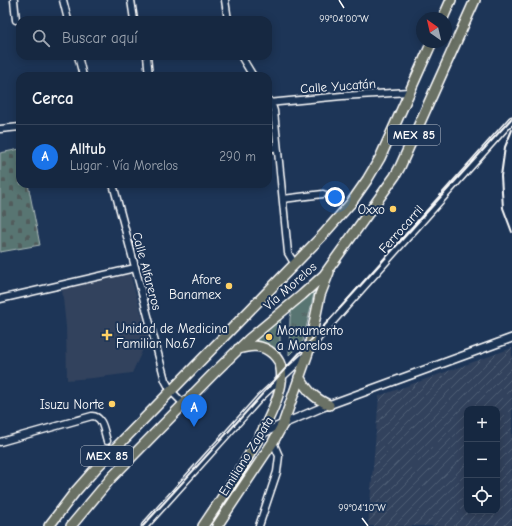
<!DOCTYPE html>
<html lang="es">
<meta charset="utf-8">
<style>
:root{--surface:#162841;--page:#1f3048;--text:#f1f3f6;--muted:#9ea6b1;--line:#35445a;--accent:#1a73e8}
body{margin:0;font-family:"Comic Neue",sans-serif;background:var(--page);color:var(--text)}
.controls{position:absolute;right:12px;bottom:12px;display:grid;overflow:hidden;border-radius:8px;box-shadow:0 2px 10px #0003}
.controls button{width:36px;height:36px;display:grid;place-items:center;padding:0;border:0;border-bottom:1px solid var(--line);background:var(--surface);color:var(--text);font:20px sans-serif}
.compass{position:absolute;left:416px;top:12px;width:36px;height:36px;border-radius:50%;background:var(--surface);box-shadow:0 2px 10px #0003;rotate:326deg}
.you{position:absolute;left:335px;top:197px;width:14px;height:14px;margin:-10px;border:3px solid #fff;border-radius:50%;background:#1a73e8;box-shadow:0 0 0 6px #1a73e833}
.badge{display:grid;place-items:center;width:26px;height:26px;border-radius:50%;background:var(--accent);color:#fff;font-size:13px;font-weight:700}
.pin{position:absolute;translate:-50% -33px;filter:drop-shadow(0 1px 2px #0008)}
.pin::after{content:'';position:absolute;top:21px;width:14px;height:12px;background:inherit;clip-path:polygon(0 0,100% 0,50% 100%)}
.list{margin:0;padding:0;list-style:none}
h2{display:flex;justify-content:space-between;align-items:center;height:52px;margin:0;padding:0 16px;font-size:17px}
h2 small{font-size:13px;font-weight:400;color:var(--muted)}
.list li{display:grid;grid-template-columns:26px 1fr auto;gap:12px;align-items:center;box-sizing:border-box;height:64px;padding:0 16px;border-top:1px solid var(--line)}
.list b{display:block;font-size:15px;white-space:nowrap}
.list p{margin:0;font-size:13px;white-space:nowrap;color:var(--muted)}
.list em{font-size:13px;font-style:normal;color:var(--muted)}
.icon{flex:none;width:22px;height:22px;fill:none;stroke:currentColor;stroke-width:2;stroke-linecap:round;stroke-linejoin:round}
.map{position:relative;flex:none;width:512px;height:526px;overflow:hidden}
.search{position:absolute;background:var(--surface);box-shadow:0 2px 10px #0003;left:16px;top:16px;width:256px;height:44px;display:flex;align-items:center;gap:10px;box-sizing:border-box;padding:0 14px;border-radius:12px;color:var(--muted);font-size:15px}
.panel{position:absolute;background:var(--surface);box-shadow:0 2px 10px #0003;left:16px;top:72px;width:256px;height:116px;border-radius:12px}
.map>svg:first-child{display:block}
</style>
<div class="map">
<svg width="512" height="526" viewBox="0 0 512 526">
<defs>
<pattern id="industrial-furrows" width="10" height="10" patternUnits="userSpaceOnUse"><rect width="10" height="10" fill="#31425d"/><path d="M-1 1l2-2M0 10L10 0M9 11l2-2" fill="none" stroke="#505e75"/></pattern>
<pattern id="grass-tufts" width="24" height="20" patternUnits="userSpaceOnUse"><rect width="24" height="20" fill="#587472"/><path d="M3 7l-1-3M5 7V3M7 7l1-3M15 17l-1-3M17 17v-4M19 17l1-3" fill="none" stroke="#515c5b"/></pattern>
<pattern id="cemetery-stones" width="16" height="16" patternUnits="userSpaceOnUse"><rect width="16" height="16" fill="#587472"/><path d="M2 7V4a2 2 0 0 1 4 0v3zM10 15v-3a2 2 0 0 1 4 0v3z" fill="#515c5b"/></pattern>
</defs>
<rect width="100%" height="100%" fill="#1d3557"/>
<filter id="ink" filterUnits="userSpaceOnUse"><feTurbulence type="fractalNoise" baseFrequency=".025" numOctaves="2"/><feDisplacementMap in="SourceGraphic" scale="8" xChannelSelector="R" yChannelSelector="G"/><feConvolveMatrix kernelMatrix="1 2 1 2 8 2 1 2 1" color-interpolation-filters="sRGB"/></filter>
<g filter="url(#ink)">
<path fill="#31425d" d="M130 274 150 342 146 343 132 373 93 378 67 380 66 327 62 289Z"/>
<path fill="url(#industrial-furrows)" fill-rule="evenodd" d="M512 348V526H368L379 396ZM467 409H497V511H467Z"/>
<path fill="url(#grass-tufts)" stroke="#acbab8" d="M315 289 303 341 289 355 290 318 292 309Z
M281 317 280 327V355L251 342Z"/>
<path fill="url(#cemetery-stones)" stroke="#acbab8" d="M20 149V184H28L40 245 0 252V153Z"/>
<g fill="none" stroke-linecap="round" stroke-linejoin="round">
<defs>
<path id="minor" d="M14 0 16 20
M63 0 68 20
M131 0 134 20
M225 0 228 20
M78 56 83 76
M147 56 149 76
M241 56 253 76
M268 99 272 105 274 111 288 253 291 258 295 264
M268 103 342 96 409 92
M0 129 20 127
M268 149 277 147
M113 184 165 380 171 391 184 404
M283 199 323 194
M0 299 135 268
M0 442 92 416C103 416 104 432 107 441
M145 526 260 398 308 353 319 337 512 120
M259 526 277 472 279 456 273 442"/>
<path id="tertiary" d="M261 434 283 424 323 407 512 338"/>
<path id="primary" d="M443 18 451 0
M299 377C308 391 314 398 329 405
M49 526 75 492 98 466 322 236 351 203 367 180 380 158 432 42
M71 526 112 477 215 372 249 339 302 295 324 275 395 176 400 167 475 0
M203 526C226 492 249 459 267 422 274 407 284 386 281 369 281 363 277 358 273 354 262 344 251 345 238 349
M217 526 273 442 283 424 308 353 320 295 329 272"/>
</defs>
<use href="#minor" stroke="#fff" stroke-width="9"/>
<use href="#tertiary" stroke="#fff" stroke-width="10"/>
<use href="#primary" stroke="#fff" stroke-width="12"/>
<use href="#minor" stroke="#1d3557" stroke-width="6"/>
<use href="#tertiary" stroke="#1d3557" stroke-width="7"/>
<use href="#primary" stroke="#6b7165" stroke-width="9"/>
<path stroke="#fff" stroke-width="2" d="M512 130 505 147 501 176 503 208 512 232
M143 526 512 118"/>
</g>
</g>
<path fill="none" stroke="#fff" stroke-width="1.5" d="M339 0 344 8M362 518 368 526"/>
<g fill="#ffd166" stroke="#1d3557" stroke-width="1.5">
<circle cx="393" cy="209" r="4"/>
<circle cx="229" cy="286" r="4"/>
<path d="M105 329h4v4h4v4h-4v4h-4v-4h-4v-4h4z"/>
<circle cx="269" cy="337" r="4"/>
<circle cx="112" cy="404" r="4"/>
</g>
<g text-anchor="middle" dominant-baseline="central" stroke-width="4" stroke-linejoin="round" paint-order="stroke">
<g fill="#1d3557" stroke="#bbc2cd" stroke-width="1">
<rect x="388" y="125" width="52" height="20" rx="3"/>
<rect x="81" y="446" width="52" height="20" rx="3"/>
</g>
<g font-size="12" font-weight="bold" fill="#fff">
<text x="414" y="135">MEX 85</text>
<text x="107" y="456">MEX 85</text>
</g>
<g font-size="13" fill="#fff" stroke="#1d3557">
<text transform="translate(338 86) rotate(-4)">Calle Yucatán</text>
<text transform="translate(401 229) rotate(-48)">Ferrocarril</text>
<text transform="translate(147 271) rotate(75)">Calle Alfareros</text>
<text transform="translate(290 286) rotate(-41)">Vía Morelos</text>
<text transform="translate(246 456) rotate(-58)">Emiliano Zapata</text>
</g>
<g font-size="13" fill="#fff" stroke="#1d3557" text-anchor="end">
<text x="385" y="209">Oxxo</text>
<text x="221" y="279">Afore<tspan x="221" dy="15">Banamex</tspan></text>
<text x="116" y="328" text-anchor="start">Unidad de Medicina<tspan x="116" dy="15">Familiar No.67</tspan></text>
<text x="277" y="330" text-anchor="start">Monumento<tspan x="277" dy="15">a Morelos</tspan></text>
<text x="104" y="404">Isuzu Norte</text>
</g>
</g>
<g font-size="10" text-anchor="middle" fill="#fff" stroke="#1d3557" stroke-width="4" stroke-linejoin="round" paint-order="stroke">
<text x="344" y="22">99°04'00"W</text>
<text x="362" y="511">99°04'10"W</text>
</g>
</svg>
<div class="controls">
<button>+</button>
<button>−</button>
<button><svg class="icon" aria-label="locate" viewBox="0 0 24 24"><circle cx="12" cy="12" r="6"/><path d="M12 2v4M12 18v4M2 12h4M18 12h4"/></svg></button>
</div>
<svg class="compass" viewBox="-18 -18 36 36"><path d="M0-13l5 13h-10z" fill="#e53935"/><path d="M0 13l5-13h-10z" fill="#9ea6b1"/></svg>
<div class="you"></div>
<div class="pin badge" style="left:194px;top:427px">A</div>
<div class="search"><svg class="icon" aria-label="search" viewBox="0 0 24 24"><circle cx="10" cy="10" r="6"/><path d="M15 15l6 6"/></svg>Buscar aquí</div>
<section class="panel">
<h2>Cerca<small></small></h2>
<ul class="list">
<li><span class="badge">A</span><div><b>Alltub</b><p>Lugar · Vía Morelos</p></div><em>290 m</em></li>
</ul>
</section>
</div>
